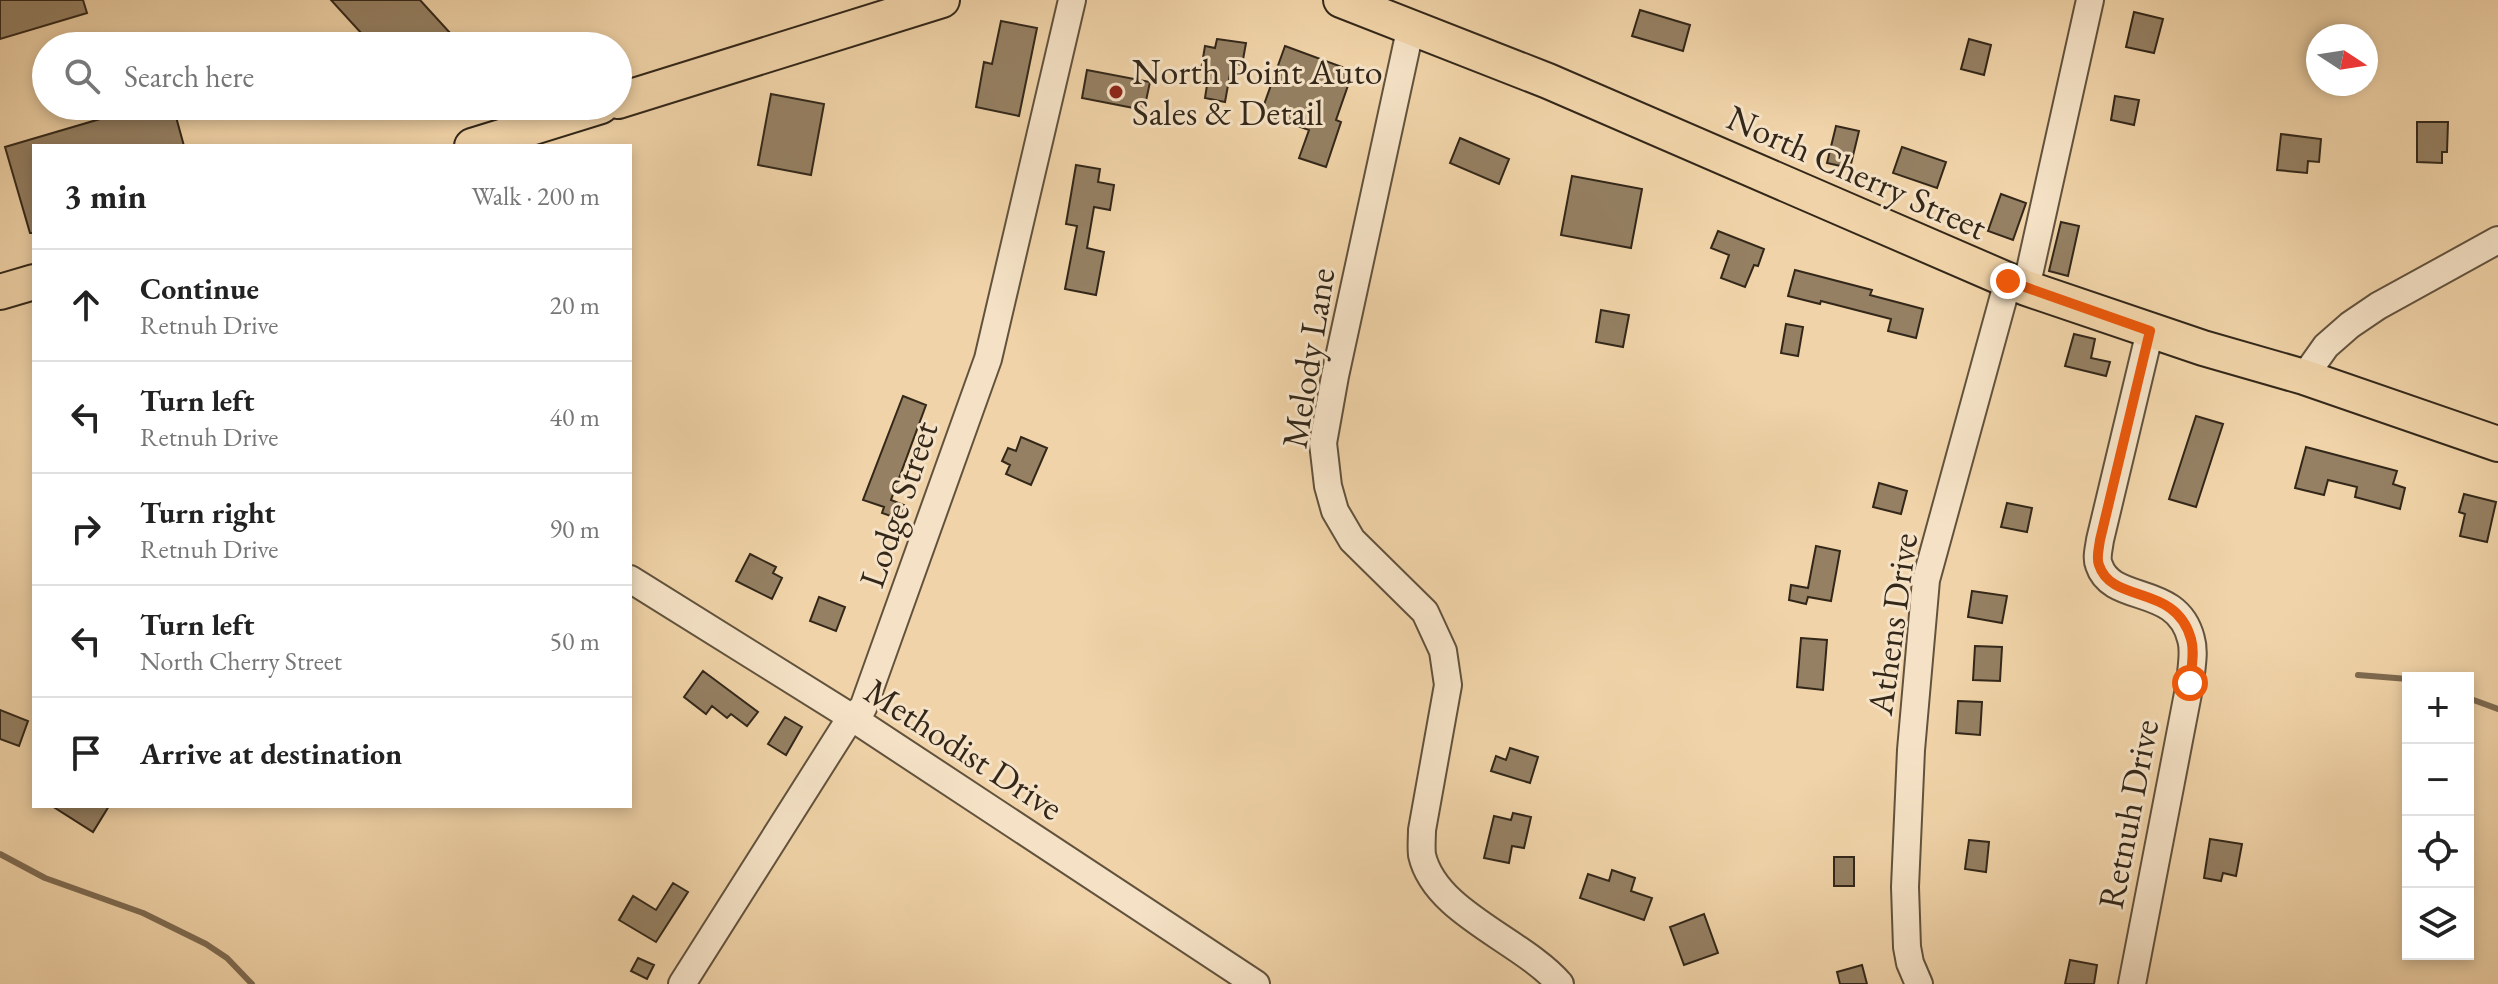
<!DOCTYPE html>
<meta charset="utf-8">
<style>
:root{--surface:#fff;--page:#f2f2f2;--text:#222;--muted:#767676;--line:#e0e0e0}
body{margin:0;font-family:"EB Garamond",serif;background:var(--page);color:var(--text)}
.controls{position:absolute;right:24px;bottom:24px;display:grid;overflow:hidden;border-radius:0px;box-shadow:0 4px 12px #0003}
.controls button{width:72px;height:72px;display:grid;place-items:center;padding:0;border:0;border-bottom:2px solid var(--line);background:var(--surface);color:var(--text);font:40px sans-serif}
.compass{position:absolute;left:2306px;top:24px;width:72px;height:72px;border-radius:50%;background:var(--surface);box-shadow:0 4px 12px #0003;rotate:102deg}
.stop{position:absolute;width:24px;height:24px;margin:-18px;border:6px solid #ea580c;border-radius:50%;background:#fff}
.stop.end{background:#ea580c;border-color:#fff;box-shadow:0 2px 8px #0008}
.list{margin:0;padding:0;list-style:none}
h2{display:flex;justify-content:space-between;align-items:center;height:104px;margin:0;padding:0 32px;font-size:34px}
h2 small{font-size:26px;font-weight:400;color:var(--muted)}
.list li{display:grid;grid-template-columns:52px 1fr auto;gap:24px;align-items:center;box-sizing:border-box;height:112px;padding:0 32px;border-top:2px solid var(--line)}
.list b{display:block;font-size:30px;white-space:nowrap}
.list p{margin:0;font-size:26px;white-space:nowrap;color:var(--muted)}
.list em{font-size:26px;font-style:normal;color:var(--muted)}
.icon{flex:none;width:44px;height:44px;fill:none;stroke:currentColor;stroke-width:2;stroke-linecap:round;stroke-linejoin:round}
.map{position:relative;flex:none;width:2498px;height:984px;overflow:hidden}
.search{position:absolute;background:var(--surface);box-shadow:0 4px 12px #0003;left:32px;top:32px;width:600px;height:88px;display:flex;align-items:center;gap:20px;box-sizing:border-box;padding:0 28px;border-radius:44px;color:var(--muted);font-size:30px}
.panel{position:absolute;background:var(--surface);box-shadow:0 4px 12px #0003;left:32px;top:144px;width:600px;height:664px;border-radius:0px}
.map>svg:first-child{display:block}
</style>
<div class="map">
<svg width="2498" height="984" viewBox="0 0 2498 984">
<rect width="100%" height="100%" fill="#f0d3a8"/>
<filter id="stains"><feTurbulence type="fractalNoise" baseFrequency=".0025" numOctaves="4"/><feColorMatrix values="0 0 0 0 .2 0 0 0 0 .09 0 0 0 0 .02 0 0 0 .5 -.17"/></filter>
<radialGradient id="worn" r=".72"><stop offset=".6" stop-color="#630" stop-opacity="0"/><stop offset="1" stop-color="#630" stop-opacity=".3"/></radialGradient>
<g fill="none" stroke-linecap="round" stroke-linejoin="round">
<path stroke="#7e6b51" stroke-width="6" d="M2358 675 2408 679
M2468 698 2498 709
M0 854 45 878 143 913 206 944 227 958 252 984"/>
</g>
<path fill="#958063" stroke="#332719" stroke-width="2" d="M0 0H83L87 13 0 39Z
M331 0H420L462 46H373Z
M1640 10 1690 25 1683 51 1632 36Z
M2134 12 2163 19 2154 53 2126 47Z
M1001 21 1037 28 1019 116 976 107 984 62 992 64Z
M1217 39 1246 43 1242 65 1232 63 1225 102 1205 98 1209 72 1201 70 1205 46 1215 48Z
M1969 39 1991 45 1984 75 1961 69Z
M1285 46 1353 71 1336 120 1341 122 1326 167 1299 158 1309 130 1261 113Z
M1087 70 1150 82 1144 110 1082 98Z
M771 94 824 104 811 175 758 165Z
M2115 96 2139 100 2134 125 2111 120Z
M115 106H173L184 146H34V233H30L5 147 117 114Z
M2417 122H2448L2447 152H2442V163L2417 162Z
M1836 126 1859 131 1850 168 1827 163Z
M2281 134 2321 139 2319 162 2308 161 2307 173 2277 170Z
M1460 138 1509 159 1499 184 1450 163Z
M1902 147 1946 162 1937 188 1893 173Z
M1076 165 1100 169 1098 182 1114 185 1110 210 1094 207 1087 248 1104 252 1096 295 1065 289 1077 226 1066 224Z
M1572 176 1642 189 1631 248 1561 235Z
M2001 194 2026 203 2013 240 1988 231Z
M2061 222 2079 226 2068 276 2049 271Z
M1718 231 1764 249 1758 266 1754 265 1745 287 1721 278 1729 255 1711 248Z
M1795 270 1872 290 1870 295 1923 309 1916 338 1888 331 1891 319 1821 301 1820 304 1788 296Z
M1601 310 1629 315 1623 347 1596 342Z
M1786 324 1803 327 1798 356 1781 353Z
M2074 334 2095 339 2091 358 2110 362 2106 376 2065 366Z
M903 396 926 405 891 500 904 505 899 519 882 513 884 507 863 500Z
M2196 416 2223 424 2196 507 2169 499Z
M1021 437 1047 448 1031 485 1006 474 1010 465 1002 461 1008 448 1016 451Z
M2306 447 2397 471 2393 484 2405 488 2400 509 2355 497 2357 487 2328 480 2324 495 2295 488Z
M1879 483 1907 491 1901 514 1873 507Z
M2464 494 2496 502 2487 542 2460 536 2465 514 2459 512Z
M2007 503 2032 508 2027 532 2001 527Z
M1816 546 1840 551 1831 601 1808 597 1806 604 1789 600 1791 585 1808 588Z
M750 554 776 567 773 573 782 578 772 599 736 581Z
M1972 591 2007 596 2002 623 1968 617Z
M819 597 845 607 836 631 810 621Z
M1801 638 1827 640 1823 690 1797 687Z
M1975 646 2002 647 2000 681 1973 680Z
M703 671 758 712 747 726 731 714 727 718 712 706 706 714 684 697Z
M1958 701 1982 702 1980 735 1956 733Z
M0 710 28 721 19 746 0 739Z
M785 717 802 727 786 755 768 744Z
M1510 748 1538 757 1530 783 1491 771 1496 756 1506 760Z
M52 806H109L93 832Z
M1513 813 1531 817 1524 848 1512 846 1509 863 1484 858 1494 816 1511 820Z
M2210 839 2242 844 2236 876 2223 873 2221 881 2204 878Z
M1969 840 1989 842 1986 872 1965 869Z
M1834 857H1854V886H1834Z
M1612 870 1635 878 1631 891 1652 898 1644 920 1580 898 1588 874 1609 881Z
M673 883 688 892 656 942 619 920 633 896 656 910Z
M1704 914 1718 953 1684 965 1670 927Z
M638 958 654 965 647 979 631 971Z
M2070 960 2097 965 2094 984H2065Z
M1862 965 1867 984H1840L1837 972Z"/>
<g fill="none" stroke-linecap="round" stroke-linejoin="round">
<defs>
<path id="minor" d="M1411 26 1335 376 1323 443 1328 486 1335 511 1352 540 1425 612 1443 651 1448 685 1422 830C1422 838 1421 847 1422 855 1435 913 1522 940 1560 984
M2026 288 2090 0
M2304 377 2326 346 2350 325 2378 306 2498 240
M630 579 851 717 1256 984
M682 984 851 717 863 708 988 359 1072 0
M1919 984 1910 963 1907 947 1905 887 1911 750 1926 580 2008 281
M2132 984 2190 683C2191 669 2195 652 2191 639 2177 583 2112 605 2099 565 2096 558 2099 548 2100 540L2150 331"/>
<path id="major" d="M1341 0 1548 81 2026 288 2203 348 2304 377 2498 444
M618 101 942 0
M472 146 601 106
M0 292 34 282"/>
</defs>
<use href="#minor" stroke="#62523d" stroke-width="30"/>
<use href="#major" stroke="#332719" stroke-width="38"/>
<use href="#minor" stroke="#f5e2c6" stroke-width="26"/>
<use href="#major" stroke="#f0d3a8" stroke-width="34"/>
</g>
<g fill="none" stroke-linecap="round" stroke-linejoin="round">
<path stroke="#ea580c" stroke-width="10" d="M2008 281 2150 331 2100 540C2099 548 2096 558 2099 565 2112 605 2176 583 2191 639 2195 652 2191 669 2190 683"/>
</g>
<circle fill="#8f2418" stroke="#f5e2c6" stroke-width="3" cx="1116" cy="92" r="8"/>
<g text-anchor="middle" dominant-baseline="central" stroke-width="6" stroke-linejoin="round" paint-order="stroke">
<g font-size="36" fill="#332719" stroke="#f5e2c6" text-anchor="start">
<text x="1132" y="71">North Point Auto<tspan x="1132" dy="41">Sales &amp; Detail</tspan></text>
</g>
<g font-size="36" fill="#332719" stroke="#f5e2c6">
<text transform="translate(1857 172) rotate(24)">North Cherry Street</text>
<text transform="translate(1308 358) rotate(-81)">Melody Lane</text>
<text transform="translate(898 504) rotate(-71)">Lodge Street</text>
<text transform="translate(1892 624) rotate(-82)">Athens Drive</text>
<text transform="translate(964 749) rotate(33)">Methodist Drive</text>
<text transform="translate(2128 814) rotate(-79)">Retnuh Drive</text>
</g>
</g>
<rect width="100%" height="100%" filter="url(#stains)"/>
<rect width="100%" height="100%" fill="url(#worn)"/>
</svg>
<div class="controls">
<button>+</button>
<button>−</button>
<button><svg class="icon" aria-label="locate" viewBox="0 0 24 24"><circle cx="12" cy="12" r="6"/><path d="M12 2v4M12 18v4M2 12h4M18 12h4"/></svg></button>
<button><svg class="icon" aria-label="layers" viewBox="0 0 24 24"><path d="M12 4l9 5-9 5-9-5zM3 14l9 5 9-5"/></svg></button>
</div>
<svg class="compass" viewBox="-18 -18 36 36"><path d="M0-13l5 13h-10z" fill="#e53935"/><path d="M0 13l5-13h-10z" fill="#767676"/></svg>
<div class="stop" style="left:2190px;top:683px"></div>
<div class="stop end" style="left:2008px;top:281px"></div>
<div class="search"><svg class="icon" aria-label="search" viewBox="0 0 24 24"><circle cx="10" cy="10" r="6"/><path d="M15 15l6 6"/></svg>Search here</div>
<section class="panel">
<h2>3 min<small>Walk · 200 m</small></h2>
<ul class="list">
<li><svg class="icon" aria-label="ahead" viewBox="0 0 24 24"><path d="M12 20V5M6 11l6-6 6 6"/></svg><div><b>Continue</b><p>Retnuh Drive</p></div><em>20 m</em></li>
<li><svg class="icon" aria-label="left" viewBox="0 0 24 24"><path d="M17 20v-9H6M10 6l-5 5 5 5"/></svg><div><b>Turn left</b><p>Retnuh Drive</p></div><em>40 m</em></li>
<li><svg class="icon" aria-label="right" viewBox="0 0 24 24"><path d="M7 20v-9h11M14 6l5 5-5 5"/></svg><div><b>Turn right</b><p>Retnuh Drive</p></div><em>90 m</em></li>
<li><svg class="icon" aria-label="left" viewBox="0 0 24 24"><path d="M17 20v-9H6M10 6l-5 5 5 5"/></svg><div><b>Turn left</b><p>North Cherry Street</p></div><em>50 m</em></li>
<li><svg class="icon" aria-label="arrive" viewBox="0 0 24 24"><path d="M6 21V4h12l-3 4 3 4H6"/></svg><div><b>Arrive at destination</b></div></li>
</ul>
</section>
</div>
